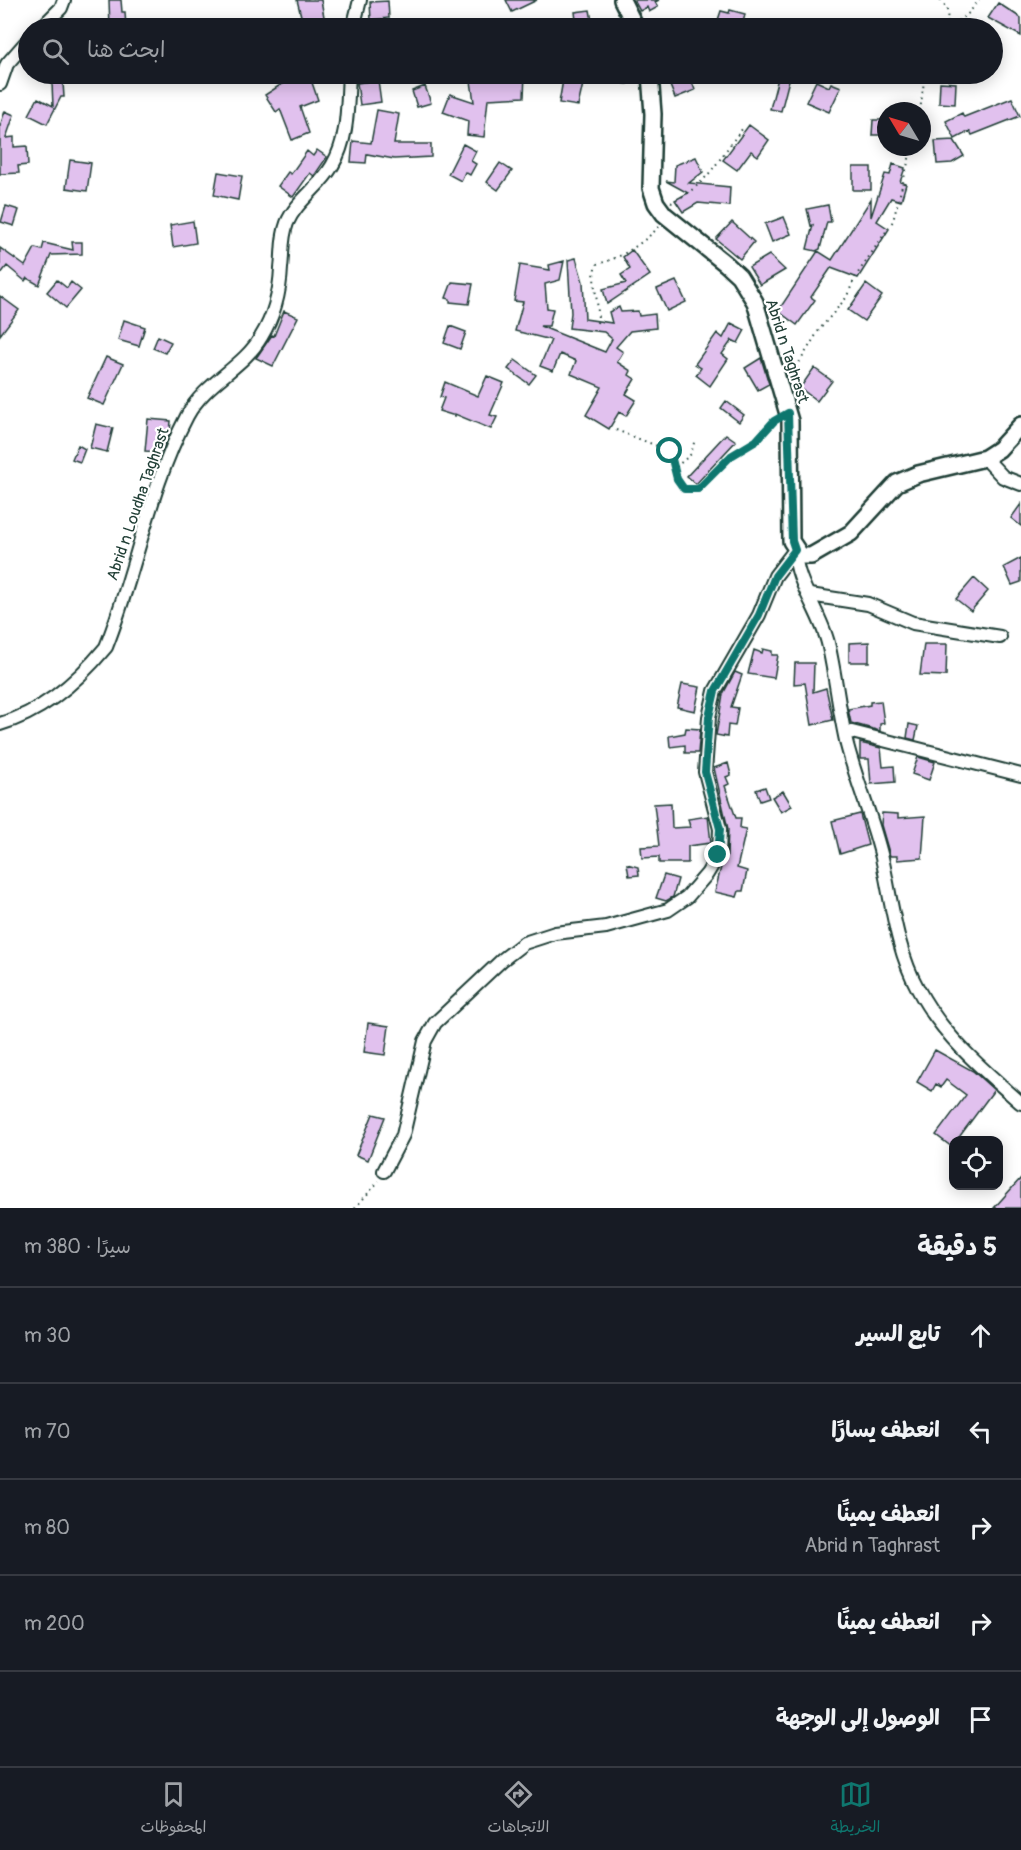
<!DOCTYPE html>
<html lang="ar">
<meta charset="utf-8">
<style>
:root{--surface:#171b24;--page:#20242c;--text:#f1f3f6;--muted:#9ea1a6;--line:#363941;--accent:#0f766e}
body{margin:0;font-family:Pangolin,"Playpen Sans Arabic",sans-serif;background:var(--page);color:var(--text);direction:rtl}
.controls{position:absolute;right:18px;bottom:18px;display:grid;overflow:hidden;border-radius:12px;box-shadow:0 3px 15px #0003}
.controls button{width:54px;height:54px;display:grid;place-items:center;padding:0;border:0;border-bottom:2px solid var(--line);background:var(--surface);color:var(--text);font:30px sans-serif}
.compass{position:absolute;left:877px;top:102px;width:54px;height:54px;border-radius:50%;background:var(--surface);box-shadow:0 3px 15px #0003;rotate:308deg}
.stop{position:absolute;width:18px;height:18px;margin:-14px;border:4px solid #0f766e;border-radius:50%;background:#fff}
.stop.end{background:#0f766e;border-color:#fff;box-shadow:0 2px 6px #0008}
.list{margin:0;padding:0;list-style:none}
h2{display:flex;justify-content:space-between;align-items:center;height:78px;margin:0;padding:0 24px;font-size:26px}
h2 small{font-size:20px;font-weight:400;color:var(--muted)}
.list li{display:grid;grid-template-columns:39px 1fr auto;gap:18px;align-items:center;box-sizing:border-box;height:96px;padding:0 24px;border-top:2px solid var(--line)}
.list b{display:block;font-size:22px;white-space:nowrap}
.list p{margin:0;font-size:20px;white-space:nowrap;color:var(--muted)}
.list em{font-size:20px;font-style:normal;color:var(--muted)}
.icon{flex:none;width:33px;height:33px;fill:none;stroke:currentColor;stroke-width:2;stroke-linecap:round;stroke-linejoin:round}
.map{position:relative;flex:none;width:1021px;height:1208px;overflow:hidden;direction:ltr}
.search{position:absolute;background:var(--surface);box-shadow:0 3px 15px #0003;left:18px;right:18px;top:18px;height:66px;display:flex;align-items:center;gap:15px;box-sizing:border-box;padding:0 21px;border-radius:33px;color:var(--muted);font-size:22px}
.sheet{height:558px;background:var(--surface)}
nav{display:flex;justify-content:space-around;align-items:center;box-sizing:border-box;height:84px;border-top:2px solid var(--line);background:var(--surface);font-size:16px;color:var(--muted)}
nav a{display:grid;justify-items:center;gap:3px}
nav .on{color:var(--accent)}
.map>svg:first-child{display:block}
</style>
<div class="map">
<svg width="1021" height="1208" viewBox="0 0 1021 1208">
<rect width="100%" height="100%" fill="#fff"/>
<filter id="ink" filterUnits="userSpaceOnUse"><feTurbulence type="fractalNoise" baseFrequency=".0167" numOctaves="2"/><feDisplacementMap in="SourceGraphic" scale="12" xChannelSelector="R" yChannelSelector="G"/><feConvolveMatrix kernelMatrix="1 2 1 2 8 2 1 2 1" color-interpolation-filters="sRGB"/></filter>
<g filter="url(#ink)">
<path fill="#e1c1ee" stroke="#1f3d34" stroke-width="1.5" d="M109 0H121L122 12H125L126 28H110Z
M297 0H321L326 28H304Z
M506 0H537L512 12Z
M634 0H659L655 2 658 7 649 12 647 7 640 11Z
M388 1 389 18 371 20 370 2Z
M998 3 1021 18V36L988 18Z
M590 10 593 26 577 28 575 12Z
M730 10 745 14 742 28H725L726 22 718 20 721 11 729 13Z
M309 74 318 100 300 107 309 133 292 140 280 109 276 112 265 95 291 78Z
M470 74H484L485 80 506 77V74H525L524 97 488 99 484 137 467 135 468 121 443 112 450 94 474 102Z
M592 74H628L627 84 592 79Z
M679 74H689L695 90 675 98 667 78Z
M779 74 790 76 781 111 770 109Z
M378 80 381 102 360 105 357 83Z
M563 80 583 84 578 106 559 103Z
M816 81 829 87 831 83 841 87 829 112 806 102Z
M940 82 956 83 955 104 939 103Z
M52 83H63L64 97H61L47 124 29 115 38 98 53 106Z
M425 86 431 103 417 107 412 91Z
M1012 98 1020 116 972 135 970 131 955 139 946 121 962 113 964 117Z
M377 110 399 114 394 144H431V157L394 159 367 154 366 163 351 162 353 141 371 143Z
M5 111 14 115 6 138 14 137V147L27 146 28 165 18 166 19 173 0 174V126Z
M873 120H886V135H872Z
M749 125 769 140 758 156 751 151 737 170 723 160Z
M954 140 964 156 952 163 937 164 935 141Z
M463 144 476 151 471 161 476 164 470 175 465 172 461 181 448 174Z
M317 150 327 157 314 176 310 173 293 197 278 186 288 172 291 174 307 151 313 156Z
M696 157 703 172 689 183 730 187 729 206 698 203 683 212 675 200 688 193 666 181 674 182 675 165Z
M70 160 91 163 87 191 66 188Z
M500 163 512 171 498 190 487 182Z
M893 164 905 168 900 182 906 184 901 201 891 198 877 221 889 229 858 278 831 268 811 297 815 300 797 325 778 311 818 251 832 260 871 199V217L885 174 890 175Z
M853 167H871V190H853Z
M218 172 242 176 238 200 214 195Z
M828 205 831 222H827L820 249 816 251 807 249 813 225 811 226 807 209Z
M6 206 19 210 14 226 1 222Z
M784 217 791 234 772 242 765 224Z
M193 221 196 243 173 247 170 225Z
M732 222 754 242 740 259 716 239Z
M72 242H82V254L51 255 39 285 27 278 25 281 7 266 0 275V248L25 266 35 248 42 250 44 243 73 250Z
M632 250 650 275 607 304 603 289 626 283 621 275 630 269 623 257Z
M769 255 785 270 760 285 749 267Z
M576 258 583 282 585 319 612 323 609 312 619 307 621 312 638 311 639 316 655 314 656 328 630 331 616 347 623 352 617 362 631 371 629 375 635 379 626 394 636 400 626 416 619 412 609 429 586 415 602 387 571 374 576 361 560 354 553 371 540 366 551 340 515 331 523 302 514 301 520 265 550 270 549 265 564 261 560 280 545 284 547 308 553 309 549 326H540L605 352 612 339 604 332 569 328 571 313 568 260Z
M57 280 67 288 71 282 81 290 66 308 47 292Z
M676 281 686 302 667 311 657 289Z
M452 282 473 284 469 304 450 302V299L446 298Z
M866 284 882 296 864 321 848 310Z
M0 296 19 310 0 335Z
M284 311 298 317 273 366 256 358 272 335 274 336Z
M124 320 145 327 139 346 118 340Z
M731 323 745 330 738 343 732 340 722 354 728 359 710 386 696 375 701 368 695 364 717 333 723 338Z
M450 326 466 332 460 349 444 343Z
M158 336 171 342 165 353 153 348Z
M106 357 123 364 104 405 87 398Z
M761 358 769 384 758 390 745 368Z
M515 360 536 375 529 384 508 369Z
M814 368 832 381 817 401 800 388Z
M487 376 504 383 490 415 497 417 491 429 455 414V416L439 411 444 398 440 397 445 382 478 396Z
M726 401 744 415 739 422 721 408Z
M148 419 171 421 170 432 161 452 145 451Z
M96 424 113 428 107 452 90 448Z
M726 434 736 441 696 484 687 476Z
M78 445 85 449 80 462 72 459Z
M1021 504V526L1011 518Z
M1021 558V582L1012 585 1004 567Z
M974 578 988 591 971 611 956 599Z
M869 642V662H849V643Z
M924 644H947L946 676 920 675Z
M763 649 772 651V655H778L774 678 748 674 754 650 762 653Z
M795 663H814L813 692 826 688 833 720 812 725 805 683 794 684Z
M735 672 742 675 731 707 738 708 735 726 728 725 727 737 716 735 723 694Z
M682 684 700 687 695 711 677 707Z
M881 701 884 723 880 724V731L851 723 848 709 870 705V702Z
M909 724 918 726 915 740 907 738Z
M686 728 700 729 698 753H685V745L670 747 669 736 685 733Z
M860 743 881 748 883 767 894 766 895 782 871 784 869 759H860Z
M918 757 935 762 929 780 912 774Z
M728 763 731 775 726 777 729 784 725 786 736 818H741L740 828 746 829 737 868 747 871 743 891H739L737 897 715 892 721 867 727 855 728 829 714 768Z
M765 787 769 798 760 801 756 790Z
M783 791 792 806 781 812 772 797Z
M671 803 672 828 690 827 688 819 708 816 711 843 688 846V863H659V857L642 858 641 847 659 846 654 804Z
M882 813 898 814V818L925 816 922 858 897 860V856H890L881 825Z
M860 814 868 845 840 854 832 821Z
M627 864 638 867 639 875 629 876Z
M664 875 678 879 673 897 666 901 656 898Z
M368 1023 389 1026 385 1055 364 1052Z
M935 1050 973 1071 994 1090 957 1140H954L952 1147 936 1135 966 1095 946 1080 941 1087 936 1084 932 1091 917 1082Z
M373 1114 385 1117 368 1160 356 1155Z
M1021 1178V1208H994Z"/>
<g fill="none" stroke-linecap="round" stroke-linejoin="round">
<defs>
<path id="minor" d="M41 28 61 8 64 0
M353 28 360 0
M0 84 7 64 28 40
M985 458 1003 477 1021 484
M795 550C795 582 820 611 828 643 836 677 839 712 847 745 857 783 873 820 882 858 892 903 896 949 918 989 942 1035 982 1069 1021 1103
M810 595 868 604 913 623 1000 637
M0 724C43 712 78 681 106 647 136 572 149 488 187 416 205 382 243 368 261 337 274 316 280 292 281 268 283 252 281 239 287 223 296 201 320 187 332 166 349 138 347 105 349 74
M844 730 1021 775
M384 1171 403 1135 425 1041 435 1023 502 960 524 943 555 933 606 927 668 910 687 897 707 874 719 854 720 829 705 772 709 717 715 691 759 615 775 576 795 550"/>
<path id="tertiary" d="M622 0 636 28
M650 74 653 114 651 188 656 203 664 214 726 264 739 276 755 302 790 421 791 541 801 556H811L851 533 897 483 918 474 985 458 999 449 1021 425"/>
</defs>
<use href="#minor" stroke="#1f3d34" stroke-width="16"/>
<use href="#tertiary" stroke="#1f3d34" stroke-width="20"/>
<path stroke="#1f3d34" stroke-width="2" stroke-dasharray="1.5 4.5" stroke-linecap="butt" d="M940 0 947 9 948 28
M948 28 969 13 979 0
M920 111 925 74
M671 203C711 182 716 161 743 128
M597 323C601 303 590 284 596 264 619 260 643 243 660 226
M790 378 819 330 846 298 856 276 893 221 912 147
M616 430 670 451C675 464 676 478 684 489H698L731 456 756 441 775 420
M676 467 691 454 695 439
M355 1208 379 1181"/>
<use href="#minor" stroke="#fff" stroke-width="12"/>
<use href="#tertiary" stroke="#fff" stroke-width="15"/>
</g>
</g>
<g fill="none" stroke-linecap="round" stroke-linejoin="round" filter="url(#ink)">
<path stroke="#0f766e" stroke-width="8" d="M670 451 677 479 684 489H698L731 456 756 441 774 421 788 413 792 541 795 550 775 576 759 615 715 691 709 717 705 772 720 829 718 855"/>
</g>
<g text-anchor="middle" dominant-baseline="central" stroke-width="4.5" stroke-linejoin="round" paint-order="stroke">
<g font-size="16" fill="#1f3d34" stroke="#fff">
<text transform="translate(787 351) rotate(72)">Abrid n Taghrast</text>
<text transform="translate(138 504) rotate(-71)">Abrid n Loudha Taghrast</text>
</g>
</g>
</svg>
<div class="controls">
<button><svg class="icon" aria-label="locate" viewBox="0 0 24 24"><circle cx="12" cy="12" r="6"/><path d="M12 2v4M12 18v4M2 12h4M18 12h4"/></svg></button>
</div>
<svg class="compass" viewBox="-18 -18 36 36"><path d="M0-13l5 13h-10z" fill="#e53935"/><path d="M0 13l5-13h-10z" fill="#9ea1a6"/></svg>
<div class="stop" style="left:670px;top:451px"></div>
<div class="stop end" style="left:718px;top:855px"></div>
<div class="search"><svg class="icon" aria-label="search" viewBox="0 0 24 24"><circle cx="10" cy="10" r="6"/><path d="M15 15l6 6"/></svg>ابحث هنا</div>
</div>
<section class="sheet">
<h2>5 دقيقة<small>سيرًا · 380 m</small></h2>
<ul class="list">
<li><svg class="icon" aria-label="ahead" viewBox="0 0 24 24"><path d="M12 20V5M6 11l6-6 6 6"/></svg><div><b>تابع السير</b></div><em>30 m</em></li>
<li><svg class="icon" aria-label="left" viewBox="0 0 24 24"><path d="M17 20v-9H6M10 6l-5 5 5 5"/></svg><div><b>انعطف يسارًا</b></div><em>70 m</em></li>
<li><svg class="icon" aria-label="right" viewBox="0 0 24 24"><path d="M7 20v-9h11M14 6l5 5-5 5"/></svg><div><b>انعطف يمينًا</b><p>Abrid n Taghrast</p></div><em>80 m</em></li>
<li><svg class="icon" aria-label="right" viewBox="0 0 24 24"><path d="M7 20v-9h11M14 6l5 5-5 5"/></svg><div><b>انعطف يمينًا</b></div><em>200 m</em></li>
<li><svg class="icon" aria-label="arrive" viewBox="0 0 24 24"><path d="M6 21V4h12l-3 4 3 4H6"/></svg><div><b>الوصول إلى الوجهة</b></div></li>
</ul>
</section>
<nav>
<a class="on"><svg class="icon" aria-label="map" viewBox="0 0 24 24"><path d="M3 6l6-2 6 2 6-2v14l-6 2-6-2-6 2zM9 4v14M15 6v14"/></svg>الخريطة</a>
<a><svg class="icon" aria-label="directions" viewBox="0 0 24 24"><path d="M12 3l9 9-9 9-9-9zM9 14v-3h6M13 9l2 2-2 2"/></svg>الاتجاهات</a>
<a><svg class="icon" aria-label="saved" viewBox="0 0 24 24"><path d="M7 4h10v16l-5-4-5 4z"/></svg>المحفوظات</a>
</nav>
